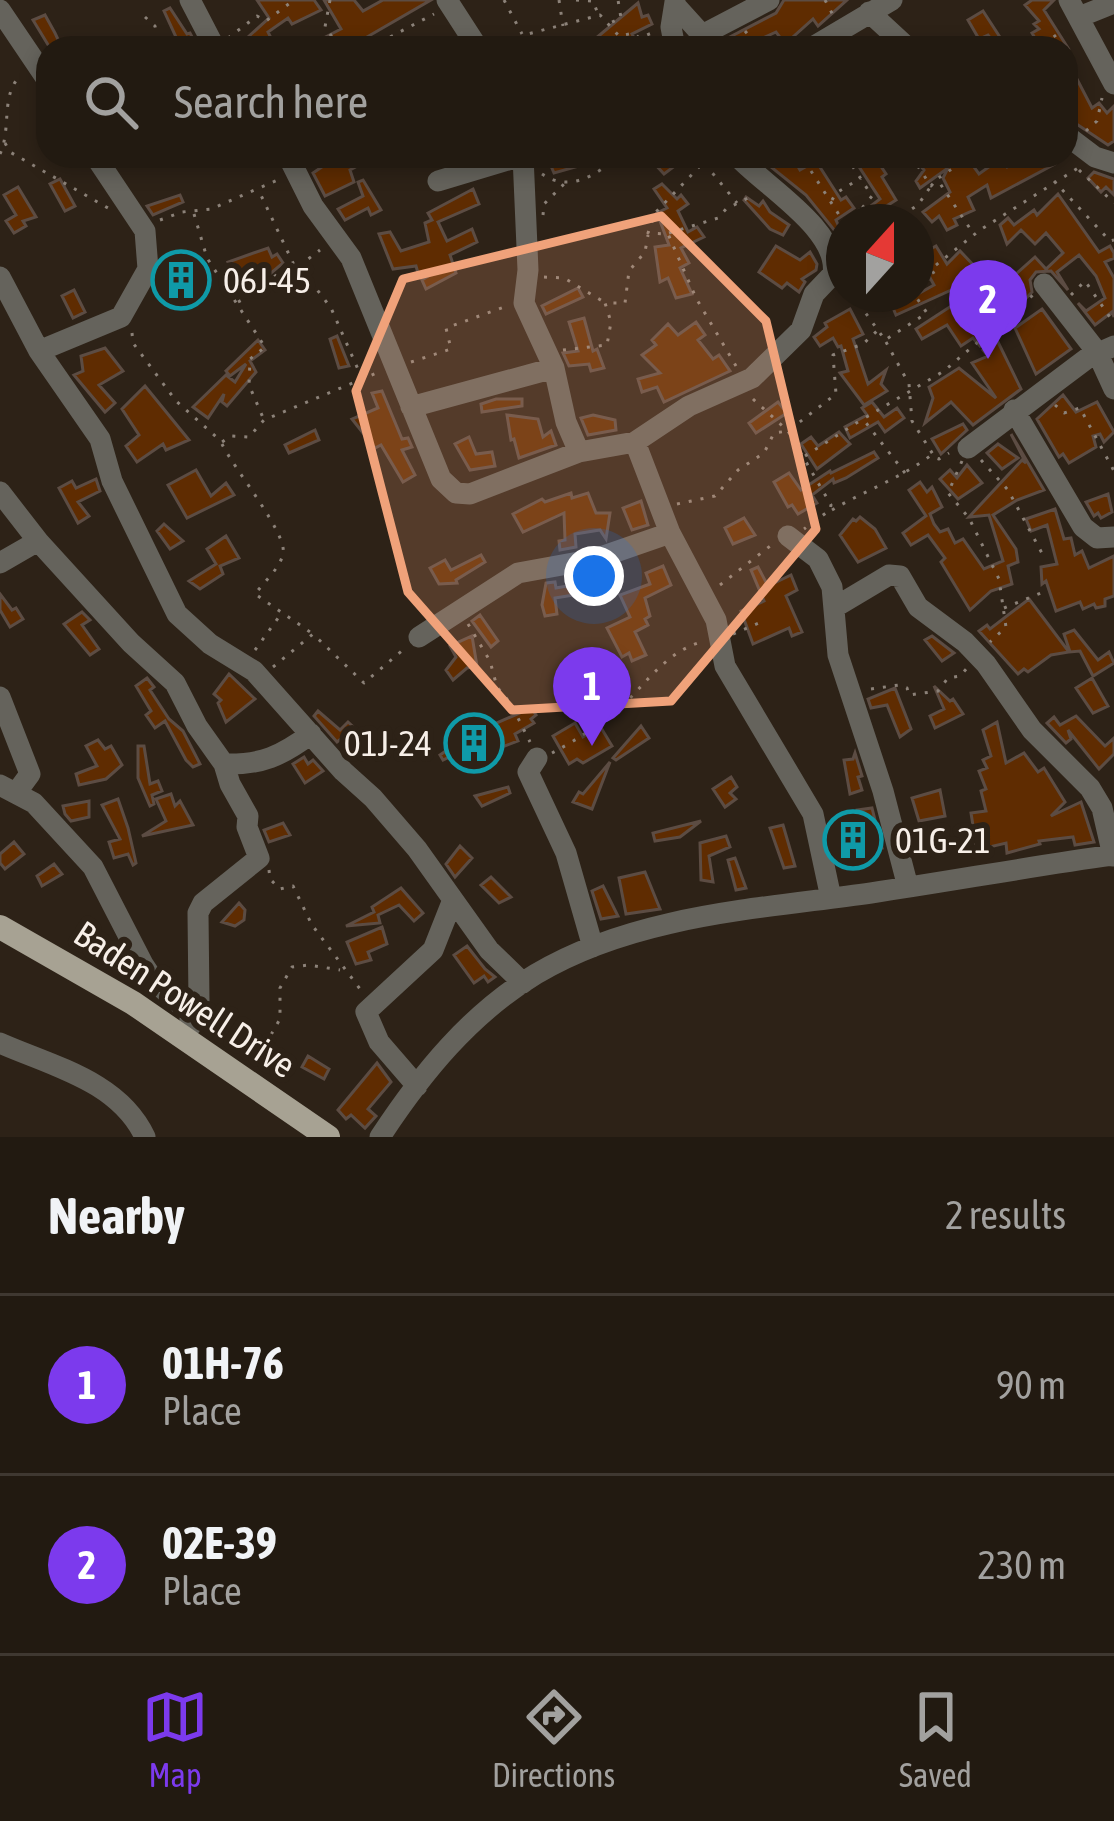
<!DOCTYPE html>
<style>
:root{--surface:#221a11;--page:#2e271f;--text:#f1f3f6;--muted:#a2a19f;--line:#3f3831;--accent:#7c3aed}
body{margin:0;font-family:"Asap Condensed",sans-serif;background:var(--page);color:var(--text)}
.compass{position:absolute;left:826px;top:204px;width:108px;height:108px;border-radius:50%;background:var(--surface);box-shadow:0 6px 18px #0003;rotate:21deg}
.you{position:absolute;left:594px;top:576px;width:42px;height:42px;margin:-30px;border:9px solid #fff;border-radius:50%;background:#1a73e8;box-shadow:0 0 0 18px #1a73e833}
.badge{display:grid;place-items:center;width:78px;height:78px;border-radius:50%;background:var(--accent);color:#fff;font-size:39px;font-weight:700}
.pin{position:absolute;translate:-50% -99px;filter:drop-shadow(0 3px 6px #0008)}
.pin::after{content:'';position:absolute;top:63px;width:42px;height:36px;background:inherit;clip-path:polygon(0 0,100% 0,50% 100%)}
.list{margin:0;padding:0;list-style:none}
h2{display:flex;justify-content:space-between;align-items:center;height:156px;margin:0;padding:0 48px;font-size:51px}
h2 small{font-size:39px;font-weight:400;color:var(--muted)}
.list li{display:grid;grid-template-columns:78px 1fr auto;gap:36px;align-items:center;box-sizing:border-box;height:180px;padding:0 48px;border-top:3px solid var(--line)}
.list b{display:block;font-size:45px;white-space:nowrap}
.list p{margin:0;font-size:39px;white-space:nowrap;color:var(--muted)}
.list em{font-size:39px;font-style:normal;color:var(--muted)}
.icon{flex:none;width:66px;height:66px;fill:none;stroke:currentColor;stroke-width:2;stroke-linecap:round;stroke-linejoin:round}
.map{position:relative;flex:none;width:1114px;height:1137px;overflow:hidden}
.search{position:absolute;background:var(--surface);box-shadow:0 6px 18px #0003;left:36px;right:36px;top:36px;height:132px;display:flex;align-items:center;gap:30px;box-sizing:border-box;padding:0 42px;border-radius:36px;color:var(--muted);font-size:45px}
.sheet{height:516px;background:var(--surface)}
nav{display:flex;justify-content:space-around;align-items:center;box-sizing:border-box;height:168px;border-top:3px solid var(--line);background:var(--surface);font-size:33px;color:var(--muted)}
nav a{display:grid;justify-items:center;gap:6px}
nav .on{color:var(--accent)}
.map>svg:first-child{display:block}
</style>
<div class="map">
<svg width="1114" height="1137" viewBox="0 0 1114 1137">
<rect width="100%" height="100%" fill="#2d2217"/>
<path fill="#5f2c01" stroke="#5c4c43" stroke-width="3" d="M257 0H314L321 10 292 24 288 18 268 32 271 38 256 48H236L269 18Z
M324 0H354L363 11 383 0H431L348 48 341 42 331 48H304L341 29Z
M784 0H847L818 26 813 19 785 44 776 32 748 45 750 48H729L726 39 776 13Z
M1032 0H1054L1044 10 1068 48H1036L1031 42 1035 38 1032 33 1039 29 1034 24 1039 21 1025 5Z
M638 3 642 17 648 15 652 24 632 34 639 48H603L595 39Z
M170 8 187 34 190 33 198 48H181L164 11Z
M983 11 1007 48H999L988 35 979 39 968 20Z
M45 15 55 33 62 48H50L33 20Z
M1066 58 1092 108 1099 103 1107 113 1114 106V141L1108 145 1066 117Z
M338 156H376L350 170 354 182 325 196 313 173Z
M554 156H595V157L585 161 586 164 554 173 548 159Z
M662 156H688L664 174 653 162Z
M764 156H792L800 170 816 161 841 200 846 197 854 208 836 220 842 234 839 236 806 195 766 163Z
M852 156H874L886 174 882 177 896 200 885 207 891 215 883 222 872 205 880 199Z
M934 156H966L979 174 1000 159 1007 167 1021 156H1050L1055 164 991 198 987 185 968 197 974 210 954 219 957 225 947 230 939 216 932 222 923 212 950 192 943 178 948 168 920 188 916 181 924 170 920 165Z
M1094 172 1114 179V195L1106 187 1101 192 1088 178Z
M60 179 75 206 65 211 50 184Z
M363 180 381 210 371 215 368 208 345 220 338 209 363 196 358 182Z
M662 184 677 199 681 195 688 204 678 211 688 232 697 227 704 237 681 248 689 263 680 268 692 294 676 298 668 278 660 282 655 247 669 245 657 213 667 208 654 189Z
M18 187 36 217 23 221 26 226 14 233 6 221 16 215 4 195Z
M473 189 479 204 438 222 447 241 472 229 477 242 450 255 456 273 426 289 422 280 438 270 418 273 416 266 393 269 379 234 390 232 401 251 429 242 425 223 432 220 428 213Z
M1058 194 1099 252 1110 246 1114 253V258L1105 262 1114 278V317L1112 312 1095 325 1078 303 1086 311 1105 298 1096 276 1079 255 1057 272 1068 290 1051 271 1036 272 1030 280 1032 292 980 346 973 338 961 346 947 325 922 339 916 329 962 299 981 327 1001 311 994 302 1019 280 1015 275 1035 257 1046 269 1063 253 1046 233 1035 244 1021 230 1007 244 1000 225 1008 218 1014 225 1034 210 1037 215Z
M180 195 183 202 153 215 147 206Z
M746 197 759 206 763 201 770 212 789 225 783 235 770 229 744 200Z
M916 233 927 251 936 246 947 264 960 251 980 272 971 281 896 315 893 308 934 285 924 267 916 271Z
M776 246 800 260 810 252 817 264 816 270 802 279 805 282 799 292 787 283 782 288 759 272Z
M268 248 272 257 277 254 283 263 265 278 270 286 244 296 228 262Z
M178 267 197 288 178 299 169 290 175 283 168 277Z
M578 288 583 297 546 314 542 306Z
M74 290 85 312 73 318 62 296Z
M850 309 863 334 853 339 868 384 886 370 881 384 887 391 864 405 840 373 848 371 841 346 838 347 833 338 820 346 814 337 827 327 825 323Z
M1042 309 1071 349 1036 374 1015 328Z
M584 318 593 351 597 349 604 368 591 371 589 364 569 366 563 353 578 351 569 322Z
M696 322 705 335 698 340 713 359 719 355 730 371 664 402 657 387 642 392 638 379 660 373 642 355 656 345 652 340 668 324 678 335Z
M337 336 349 366 339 368 330 339Z
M258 340 265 350 250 361 256 372 227 406 222 402 224 394 208 418 193 407 226 375 235 382 246 364 230 376 226 371Z
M997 340 1021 389 973 425 951 402 925 423 933 398 929 387 959 368 996 398 972 363 988 356 983 350Z
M105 348 123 371 99 385 115 403 105 412 74 375 83 371 81 356Z
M145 386 189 440 166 450 163 444 137 462 126 446 139 435 122 409Z
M382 391 402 439 408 438 412 447 402 450 415 475 403 482 381 445 375 448 352 419 378 408 372 393Z
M1063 395 1076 412 1097 402 1114 432 1104 442 1100 434 1093 436 1096 447 1069 463 1063 454 1059 457 1037 419Z
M496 399H522V406L482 412 481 404Z
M778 402 787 413 756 433 749 423Z
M872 402 884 417 897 408 904 418 885 432 878 422 850 438 845 427 867 415 862 408Z
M507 415 538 419 543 437 551 431 556 445 519 458 514 439 511 440Z
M593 415 615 420 616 430 588 435 581 418Z
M963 424 967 430 941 454 932 439Z
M315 430 319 440 289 453 285 445Z
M839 432 850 444 817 469 801 444 811 437 818 446Z
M1011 434 1044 490 1017 500 993 515 1016 549 1018 562 1008 566 1012 584 991 591 970 610 941 562 945 558 928 535 911 545 903 533 926 516 909 490 920 482 927 492 932 487 942 507 930 514 934 524 940 532 948 529 955 543 963 539 984 569 1003 561 989 515 969 517 1022 460 1026 463Z
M469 437 476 454 492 452 495 466 470 470 455 444Z
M998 444 1018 458 1002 469 987 453Z
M874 452 878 458 846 478 834 483 833 479 812 495 817 503 798 514 792 505 788 507 774 482 789 473 801 490 830 471 831 473Z
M967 465 982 483 958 499 940 479 950 470 957 478Z
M196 470 211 496 226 483 234 495 187 518 168 485Z
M96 479 100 491 78 502 89 516 78 523 59 488 72 481 76 488Z
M571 493 572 498 588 493 596 513H610L606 539 600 530 575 534 576 547 560 550 559 541 565 540 564 513 523 532 513 514 542 499 545 502Z
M1108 494 1112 512 1101 518 1098 513 1094 516 1086 502Z
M641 501 648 525 632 530 623 508Z
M1055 509 1064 539 1071 538 1075 555 1082 551 1089 568 1114 556V596L1105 599V606L1096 608 1094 604 1083 609 1080 602 1056 611 1046 581 1042 584 1041 567 1057 564 1047 525 1031 531 1026 519Z
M860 517 875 529 886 548 858 562 840 535 853 519 856 521Z
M744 518 755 535 733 544 725 528Z
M164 524 183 541 170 549 157 531Z
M226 536 239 558 220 566 223 574 200 589 189 581 216 564 207 549Z
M481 555 485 562 456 580 457 583 439 584 430 568 445 560 451 570Z
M663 566 671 585 645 598 650 616 645 619 648 625 635 632 646 655 632 661 629 653 622 657 607 628 630 617 620 595 650 584 646 573Z
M758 567 768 586 791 575 797 590 786 596 802 632 792 636 789 628 753 644 741 611 764 601 751 570Z
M546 583 555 582 556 588 584 583 586 593 555 598 557 614 545 616 542 605Z
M0 594 12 610 16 608 23 619 10 627 0 610Z
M1029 599 1069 652 1051 655 1028 672 1024 669 1018 674 979 631 987 625 990 629Z
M82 612 90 620 82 625 99 649 90 655 64 624Z
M480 615 498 641 491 647 472 621Z
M1074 630 1098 660 1109 652 1114 663 1093 676 1080 651 1070 652 1064 634Z
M472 636 477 666 467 668 453 680 446 670 456 657 450 646Z
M932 636 954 653 942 661 925 640Z
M570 665 581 678 590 671 600 688 587 700 562 670Z
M229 674 255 699 226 722 218 703 221 700 214 694Z
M147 678 154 687 150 690 169 719 183 731 200 764 193 767 186 760 165 721 155 728 146 715 151 711 136 686Z
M1092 678 1108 706 1093 713 1076 688Z
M934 686 950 701 953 699 963 714 935 728 930 716 944 709Z
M895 688 911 729 900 737 887 705 871 708 868 699Z
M531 708 536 715 531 719 534 723 515 734 518 741 502 747 492 725Z
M318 711 340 730 348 722 360 733 349 745 342 738 337 742 314 716Z
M1076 716 1105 746 1114 738V754L1099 769 1068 730 1071 739 1066 743 1047 723 1054 717 1060 725Z
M997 722 1006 763 1024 753 1038 772 1044 768 1065 802 1051 816 1081 802 1094 842 1075 845 1073 837 1039 841 1040 844 1007 853 1006 843 977 850 971 813 986 811 981 791 986 789 979 771 987 768 983 760 991 756 983 730Z
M575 723 583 737 600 726 612 746 583 763 577 759 569 764 553 736Z
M641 726 649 738 616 760 613 758Z
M472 733 485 754 474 759 468 748 443 760 440 755Z
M98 740 105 749 111 746 122 765 106 779 79 785 76 774 97 766 86 746Z
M138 746H144L150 784 158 781 162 791 152 795 154 804 150 806 138 778Z
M855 753 862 776 858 777 862 790 850 794 844 760 853 759Z
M304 757 308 764 313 760 323 771 305 783 293 764Z
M610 762 592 809 573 802 579 792 583 794Z
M731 777 737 787 730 793 736 799 725 807 713 789Z
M508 787 510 793 482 806 475 796Z
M940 790 945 816 919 821 912 798Z
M171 794 175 806 180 801 193 825 142 836 166 821 156 799Z
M118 799 128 828 136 863 133 865 128 854 114 858 109 842 120 839 102 805Z
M89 801V817L71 821 65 814 63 806Z
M872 808 882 848 846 855V849H839L836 831 858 826 857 810Z
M701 821 680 837 655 841 653 833Z
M283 823 290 835 269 842 264 830Z
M783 825 795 866 784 868 770 828Z
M726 836 730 847 709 856 713 882 701 880 700 843Z
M14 842 24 854 5 869 0 863V854Z
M460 846 472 858 455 877 446 864Z
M735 858 746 888 736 890 728 860Z
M54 864 62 874 42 886 37 876Z
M645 872 660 909 626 914 619 878Z
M491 877 511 897 499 903 481 885Z
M603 886 618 916 601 919 592 891Z
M401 888 423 913 414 921 399 905 378 915 380 923 346 926 374 912 372 907Z
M239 903 245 910 244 920 235 926 222 922Z
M382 927 387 944 368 952 371 960 356 964 347 942Z
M467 946 485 969 495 977 488 982 484 976 474 983 454 955Z
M308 1056 329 1069 324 1079 302 1067Z
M377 1063 391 1082 368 1109 376 1116 365 1128 351 1115 346 1119 338 1110Z"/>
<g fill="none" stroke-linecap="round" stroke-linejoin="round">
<path stroke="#8c8279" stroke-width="3" stroke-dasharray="3 9" stroke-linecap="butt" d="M330 0 325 27 340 48
M504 0 522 34
M559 0 563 26
M576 0 593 1 598 14
M825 0 834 17
M145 17 155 26 159 48
M612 22 621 18 618 0
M745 31 759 48
M228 38 257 16 266 21 294 0
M369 48 434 14
M498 48 519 41 524 35 600 15 619 36 634 33 639 38 657 31
M1035 48 1039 41H1048L1063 30
M1086 131 1097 121 1102 98
M5 143 10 152 108 208
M0 154C12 127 0 95 21 75
M700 156 703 163 655 213 648 233 668 234 696 298 736 366
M846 156 872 196 863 207 875 222
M911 156 931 186 937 179
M971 156 937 179 973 233
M705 164 737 203
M1079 170 1114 203
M811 171 843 221
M542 174C570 193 596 175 619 156
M1054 181 1110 241 1114 240
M832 200 836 193 861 178
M194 214 207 258 265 347 250 359 249 385 264 420
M543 215 544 204 564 184
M160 220 182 212 211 209 280 179
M892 222 918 205 931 186
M844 227 843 221 861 209
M669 233 718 218 726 209 752 196
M294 265 299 266 331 308 361 376
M299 266 320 250
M544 277 564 278 604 302
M916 287 935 275 931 269 980 230 1078 168
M852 294 885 340 927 313 914 294
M1071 295 1085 281 1114 323
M238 302 271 285 270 279 294 265 259 191
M132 333 133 343 176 401 222 442 231 436 249 437 264 420 379 372
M886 342 909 384 912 421 934 456
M563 350 607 345 611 322 605 303H625L629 271 645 252 648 235
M411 362 451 349 446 328 507 306
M753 399 788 431 831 505 830 510 804 529
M1055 405 1064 413 1080 408 1114 471
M222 444C234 469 288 534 283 554 280 568 264 582 255 594L313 634
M805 456 861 420
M981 460 1008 490 1044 557
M962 461 948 493 969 518 999 579 1006 627 990 642
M905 473 863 419 944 371 1033 295
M677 504 715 496 738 470 764 453 774 433 788 431 836 394 833 355 863 344 878 330
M832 510C864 491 899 479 930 456L939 459 949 453
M720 585 774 543
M1004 608 1041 593
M468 624 490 661 497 687 511 704 530 742
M733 634 759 623
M255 650 281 614
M273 667 313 634 364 683 404 649
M871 689 899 685 907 688 909 695 938 691 948 678 960 676 968 667
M552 753C579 739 611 717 632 696 653 674 671 651 701 642
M269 870 270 879 280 889 293 886 312 925 363 993
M242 1054 268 1040 280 1019V988L292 967 309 965 340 970"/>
<path stroke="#65635c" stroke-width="21" d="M190 0 215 48
M447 0 478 48
M1069 0 1114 84
M675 2 671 27 675 48
M675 5 714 48
M0 10 48 81
M869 12 908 48
M1079 17 1114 3
M702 35 769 0
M811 48 892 0
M1066 135 1095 157 1114 163
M288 156 313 206 351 258 441 479 456 493 470 494 579 452
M523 156 528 270 524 303 554 368 566 422 579 452 635 442
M737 156C763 185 840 230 833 274L814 294 801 330 752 378 689 406 635 442 670 533 716 620 725 666 813 814 831 898
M438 181 521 156
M0 277 39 351 100 439 112 481 177 614 210 644 254 671 343 771 373 798 417 849 489 950 523 983
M1044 284 1097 352 1114 389
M39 351 121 317 148 269 145 231 95 156
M411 407 554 368
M1014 410 1083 527 1097 538 1114 537
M968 448 1089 357 1114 346
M0 492 38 541 0 563
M788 536 818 559 832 587 838 655 883 791 908 887
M38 541 131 643 175 683 197 726 224 764 230 784 248 816 247 827 259 858 203 903 198 913 199 1002 190 1013
M837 606 889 575 900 576 918 607 965 642 986 664 1032 730 1090 788 1102 808 1113 856
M419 637 518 573 595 559 670 533
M0 697 30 774 16 793
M537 758 528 772 566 853 593 947
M224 764C262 765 281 756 311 734
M0 785 34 803 93 867 143 964 155 982 190 1013V1027
M0 1043C52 1066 119 1081 145 1137
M417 1086 379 1042 366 1012 433 950 452 902
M380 1137C422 1073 470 1014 536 974 635 915 759 909 871 893 952 881 1033 866 1114 855"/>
<path stroke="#a7a293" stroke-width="24" d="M0 927 133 1003 328 1137"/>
</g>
<path fill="#f0a27a" fill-opacity="0.2" stroke="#f0a27a" stroke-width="9" stroke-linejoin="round" d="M661 216 766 321 816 529 671 701 512 710 408 592 356 391 403 279Z"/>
<defs>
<symbol id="building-ring" viewBox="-11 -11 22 22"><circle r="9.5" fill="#2d2217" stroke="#0f9aa8" stroke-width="1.5"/><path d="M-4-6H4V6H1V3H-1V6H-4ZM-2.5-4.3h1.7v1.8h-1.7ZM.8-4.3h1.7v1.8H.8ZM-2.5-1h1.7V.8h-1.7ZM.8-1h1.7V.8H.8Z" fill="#0f9aa8"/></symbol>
</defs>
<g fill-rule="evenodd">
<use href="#building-ring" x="148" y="247" width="66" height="66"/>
<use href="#building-ring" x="441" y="710" width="66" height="66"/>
<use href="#building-ring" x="820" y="807" width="66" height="66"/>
</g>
<g text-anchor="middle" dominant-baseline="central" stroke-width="12" stroke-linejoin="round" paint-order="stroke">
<g font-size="36" fill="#f7efe8" stroke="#2d2217" text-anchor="start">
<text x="223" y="280">06J-45</text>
<text x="432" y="743" text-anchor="end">01J-24</text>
<text x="895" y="840">01G-21</text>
</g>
<g font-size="36" fill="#f7efe8" stroke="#2d2217">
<text transform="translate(185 999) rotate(33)">Baden Powell Drive</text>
</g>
</g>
</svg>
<svg class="compass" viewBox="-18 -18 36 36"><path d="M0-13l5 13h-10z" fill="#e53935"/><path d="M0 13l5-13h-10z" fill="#a2a19f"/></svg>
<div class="you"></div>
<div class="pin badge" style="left:592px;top:746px">1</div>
<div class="pin badge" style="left:988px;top:359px">2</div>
<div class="search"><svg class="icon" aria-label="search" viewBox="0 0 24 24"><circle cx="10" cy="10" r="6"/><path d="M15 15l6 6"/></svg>Search here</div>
</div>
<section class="sheet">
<h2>Nearby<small>2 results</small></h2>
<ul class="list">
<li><span class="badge">1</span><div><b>01H-76</b><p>Place</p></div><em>90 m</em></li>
<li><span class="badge">2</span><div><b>02E-39</b><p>Place</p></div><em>230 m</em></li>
</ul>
</section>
<nav>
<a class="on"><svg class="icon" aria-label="map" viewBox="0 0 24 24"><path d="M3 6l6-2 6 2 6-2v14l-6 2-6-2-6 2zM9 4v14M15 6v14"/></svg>Map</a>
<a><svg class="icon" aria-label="directions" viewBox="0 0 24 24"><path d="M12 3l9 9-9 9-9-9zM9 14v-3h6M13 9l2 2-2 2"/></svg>Directions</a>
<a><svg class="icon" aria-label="saved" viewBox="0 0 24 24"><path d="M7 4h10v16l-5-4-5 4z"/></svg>Saved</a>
</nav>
